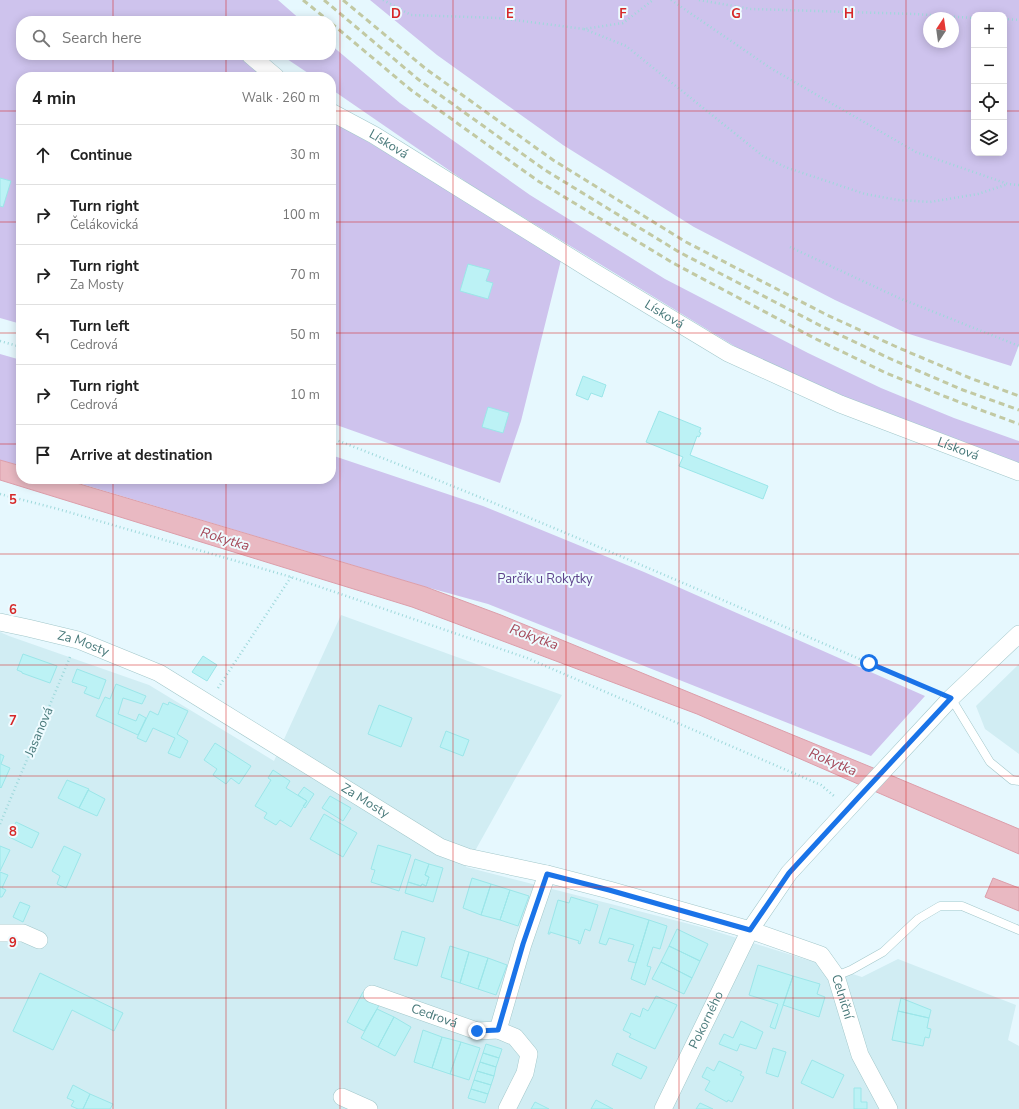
<!DOCTYPE html>
<meta charset="utf-8">
<style>
:root{--surface:#fff;--page:#f6f6f6;--text:#222;--muted:#767676;--line:#e0e0e0}
body{margin:0;font-family:"Nunito Sans",sans-serif;background:var(--page);color:var(--text)}
.controls{position:absolute;right:12px;top:12px;display:grid;overflow:hidden;border-radius:8px;box-shadow:0 2px 10px #0003}
.controls button{width:36px;height:36px;display:grid;place-items:center;padding:0;border:0;border-bottom:1px solid var(--line);background:var(--surface);color:var(--text);font:20px sans-serif}
.compass{position:absolute;left:923px;top:12px;width:36px;height:36px;border-radius:50%;background:var(--surface);box-shadow:0 2px 10px #0003;rotate:13deg}
.stop{position:absolute;width:12px;height:12px;margin:-9px;border:3px solid #1a73e8;border-radius:50%;background:#fff}
.stop.end{background:#1a73e8;border-color:#fff;box-shadow:0 1px 4px #0008}
.list{margin:0;padding:0;list-style:none}
h2{display:flex;justify-content:space-between;align-items:center;height:52px;margin:0;padding:0 16px;font-size:17px}
h2 small{font-size:13px;font-weight:400;color:var(--muted)}
.list li{display:grid;grid-template-columns:26px 1fr auto;gap:12px;align-items:center;box-sizing:border-box;height:60px;padding:0 16px;border-top:1px solid var(--line)}
.list b{display:block;font-size:15px;white-space:nowrap}
.list p{margin:0;font-size:13px;white-space:nowrap;color:var(--muted)}
.list em{font-size:13px;font-style:normal;color:var(--muted)}
.icon{flex:none;width:22px;height:22px;fill:none;stroke:currentColor;stroke-width:2;stroke-linecap:round;stroke-linejoin:round}
.map{position:relative;flex:none;width:1019px;height:1109px;overflow:hidden}
.search{position:absolute;background:var(--surface);box-shadow:0 2px 10px #0003;left:16px;top:16px;width:320px;height:44px;display:flex;align-items:center;gap:10px;box-sizing:border-box;padding:0 14px;border-radius:16px;color:var(--muted);font-size:15px}
.panel{position:absolute;background:var(--surface);box-shadow:0 2px 10px #0003;left:16px;top:72px;width:320px;height:412px;border-radius:16px}
.map>svg:first-child{display:block}
</style>
<div class="map">
<svg width="1019" height="1109" viewBox="0 0 1019 1109">
<rect width="100%" height="100%" fill="#e6f8fe"/>
<path fill="#d1edf3" d="M341 615 562 695 466 867 705 928 862 977 898 959 1016 1005 1008 1040 1019 1046V1109H0V632L9 636 149 685 274 761Z
M1019 664V754L985 729 976 706Z"/>
<path fill="#cec3ed" fill-rule="evenodd" d="M0 0H278L302 21H21V55H257L268 77H21V324L0 318Z
M370 0H1019V345L1011 366 906 333 835 300 694 227 563 145 437 55ZM974 15H1004V153H974ZM929 18H953V42H929Z
M331 45 400 103 530 195 665 279 808 353 881 388 954 418 1019 441V472L754 358 472 186 331 89V77H314L281 55H331Z
M331 120 562 256 521 421 500 483 331 423Z
M0 354 21 360V466L0 460Z
M331 455 483 506 644 572 925 696 871 756 488 604 426 587 65 479H331Z"/>
<path fill="#e9b9c2" stroke="#dc9eaa" d="M0 460 21 466V479H63L426 587 501 615 883 772 1019 829V854L697 714 412 607 0 480Z
M993 878 1019 888V911L985 897Z"/>
<path fill="#bcf2f5" stroke="#9be6e9" d="M0 178 11 181 3 207 0 206Z
M468 264 490 270 486 281 493 283 488 299 460 291Z
M583 376 606 385 602 397 591 393 588 400 576 395Z
M488 407 509 413 503 433 482 427Z
M659 411 701 428 699 432 701 433 699 437 697 436 690 455 768 486 763 499 679 466 683 457 646 442Z
M23 654 57 666 50 683 22 673V672L17 670Z
M203 656 217 665 207 681 192 672Z
M77 669 106 680 99 699 84 693 87 687 72 682Z
M116 684 146 696 142 704 123 698 118 714 136 721 139 714 146 718 138 735 96 716 105 697 110 699Z
M169 702 188 711 177 734 188 741 180 758 168 753 175 738 153 728 146 742 137 738 150 711 158 715 163 703 168 705Z
M379 705 412 718 401 747 368 734Z
M446 731 469 740 463 756 440 747Z
M215 743 251 766 239 784 231 778 226 784 213 775 217 769 204 760Z
M0 754 4 756 1 764 10 768 1 788 0 787Z
M273 770 290 781 286 788 307 801 291 827 280 820 276 825 264 818 267 813 255 806 271 780 268 778Z
M67 780 89 789 79 808 58 798Z
M304 787 314 794 305 808 303 806 307 801 298 795Z
M88 790 105 799 97 816 79 808Z
M330 796 351 808 343 821 322 808Z
M324 814 357 833 343 857 310 839Z
M16 822 39 833 32 848 9 837Z
M378 845 411 855 399 891 371 882 375 870 371 869Z
M0 846 10 850 0 871Z
M64 846 81 854 66 888 57 884 60 876 52 871Z
M415 859 429 864 425 875 429 877 426 886 422 884 421 886 408 882Z
M429 864 443 868 433 902 405 893 408 882 421 886 422 884 426 886 429 877 425 875Z
M0 872 8 875 2 888 6 890 2 897H0Z
M472 878 491 884 481 915 463 908Z
M491 884 510 890 500 920 481 915Z
M510 890 529 896 518 926 500 920Z
M571 897 598 905 590 931 585 929 580 944 578 943 579 941 550 932V934H548L558 900 569 903Z
M20 902 30 906 23 922 13 917Z
M610 908 649 920 636 963 628 961 634 945 609 938 606 945 599 943Z
M649 920 667 926 660 949 653 947 647 966 651 967 645 985 631 979Z
M677 929 708 944 700 961 669 946Z
M402 931 425 938 417 966 394 959Z
M450 946 469 952 460 983 441 977Z
M669 946 700 961 692 978 661 962Z
M469 952 488 958 478 989 460 983Z
M488 958 507 965 496 995 478 989Z
M661 962 692 978 684 994 652 979Z
M758 965 793 976 775 1029 770 1027 778 1004 749 995Z
M40 973 123 1013 114 1031 72 1010 53 1050 13 1031Z
M793 976 820 984 817 994 825 997 819 1017 783 1005Z
M363 992 381 1002 364 1031 347 1022Z
M656 996 677 1005 655 1049 629 1037 631 1034 623 1030 631 1013 640 1017 643 1008 648 1011Z
M901 998 931 1010 929 1018 898 1011Z
M377 1009 394 1017 378 1047 361 1038Z
M898 1011 929 1018 927 1028 931 1029 929 1038 925 1037 923 1046 892 1040Z
M394 1017 411 1027 395 1056 378 1047Z
M741 1021 763 1032 756 1049 740 1044 737 1051 719 1044 724 1034 733 1038Z
M423 1030 442 1037 432 1068 414 1062Z
M442 1037 461 1042 450 1074 432 1068Z
M461 1042 480 1048 469 1080 450 1074Z
M486 1044 502 1049 499 1058 483 1053Z
M773 1048 786 1052 778 1077 766 1073Z
M483 1053 499 1058 496 1067 480 1062Z
M617 1053 647 1067 641 1079 612 1065Z
M812 1060 844 1075 833 1098 801 1083Z
M719 1061 742 1072 740 1075 744 1077 732 1102 728 1100 727 1102 705 1090 710 1081 702 1077 707 1067 714 1071Z
M480 1062 496 1067 494 1076 477 1071Z
M477 1071 494 1076 491 1085 474 1080Z
M474 1080 491 1085 488 1094 471 1089Z
M73 1085 90 1094 83 1109H78L71 1106 74 1101 67 1098Z
M854 1088H861V1102H867V1109H854Z
M471 1089 488 1094 485 1103 468 1098Z
M90 1094 113 1104 110 1109H83Z
M596 1100 613 1109H591Z
M535 1102 549 1109H531Z
M700 1103 713 1109H696Z"/>
<g fill="none" stroke-linecap="round" stroke-linejoin="round">
<defs>
<path id="lane" d="M951 698 990 762 1012 780 1019 781
M836 976 851 970 883 952 918 919 940 906H962L1019 930"/>
<g id="street">
<path d="M250 55 276 77"/>
<path id="s1" d="M331 112 374 135 594 272 728 353 840 404 1019 472"/>
<path id="s2" d="M0 622 28 628 78 640 159 673 440 847 467 857 547 874 609 890 750 930 821 955 836 976 860 1055 889 1109"/>
<path d="M0 933H23L39 940"/>
<path id="s3" d="M372 994 477 1031 498 1030"/>
<path d="M342 1097 369 1109"/>
<path d="M507 1109 525 1073 529 1054 515 1037 498 1030 523 944 547 874"/>
<path id="s4" d="M663 1109 750 930 789 873 857 799 951 698 1019 634"/>
</g>
</defs>
<use href="#lane" stroke="#a2c7ca" stroke-width="9"/>
<use href="#street" stroke="#a2c7ca" stroke-width="18"/>
<path stroke="#9ed8db" stroke-width="2.5" stroke-dasharray="1 3" stroke-linecap="butt" d="M383 0 411 15 499 18 584 29 623 23 653 0
M671 0 772 69 916 152 1008 184 1019 185
M699 0 751 9 915 14 974 18
M1004 19 1019 20
M584 29 626 46 763 156 785 167 865 194 898 200 930 202 978 194 1008 184
M790 247 899 298 1019 346
M0 341 21 347
M331 438C534 516 732 605 932 690
M0 494 58 509 291 577 527 658 821 785 834 796
M218 688 291 577
M0 824 70 657"/>
<use href="#lane" stroke="#fff" stroke-width="8"/>
<use href="#street" stroke="#fff" stroke-width="17"/>
<path stroke="#c2c9a3" stroke-width="3" stroke-dasharray="6 4" stroke-linecap="butt" d="M303 0 329 21
M324 0 419 80 545 170 679 252 823 327 893 360 963 390 1019 410
M343 0 426 69 553 160 686 242 827 315 899 348 970 378 1019 396
M331 23 411 90 538 181 673 263 816 339 886 373 959 402 1019 424"/>
</g>
<g fill="none" stroke-linecap="round" stroke-linejoin="round">
<path stroke="#1a73e8" stroke-width="5" d="M477 1031 498 1030 523 944 547 874 609 890 750 930 789 873 857 799 951 698 869 663"/>
</g>
<path fill="none" stroke="#d62828" stroke-width="1" stroke-opacity="0.55" d="M113 0V21M226 0V21M340 0V1109M453 0V1109M566 0V1109M679 0V1109M793 0V1109M906 0V1109M113 55V77M226 55V77M0 111H21M331 111H974M1004 111H1019M0 222H21M331 222H1019M0 333H21M331 333H1019M0 444H21M331 444H1019M113 479V1109M226 479V1109M0 554H1019M0 665H1019M0 776H1019M0 887H1019M0 998H1019"/>
<g text-anchor="middle" dominant-baseline="central" stroke-width="4" stroke-linejoin="round" paint-order="stroke">
<g font-size="13" fill="#48797a" stroke="#eefbff">
<text stroke="none"><textPath href="#s1" startOffset="66">Lísková</textPath></text>
<text stroke="none"><textPath href="#s1" startOffset="390">Lísková</textPath></text>
<text stroke="none"><textPath href="#s1" startOffset="714">Lísková</textPath></text>
<text stroke="none"><textPath href="#s2" startOffset="86">Za Mosty</textPath></text>
<text transform="translate(39 732) rotate(-67)">Jasanová</text>
<text stroke="none"><textPath href="#s2" startOffset="410">Za Mosty</textPath></text>
<text stroke="none"><textPath href="#s2" startOffset="942">Celniční</textPath></text>
<text stroke="none"><textPath href="#s3" startOffset="66">Cedrová</textPath></text>
<text stroke="none"><textPath href="#s4" startOffset="99">Pokorného</textPath></text>
</g>
<g font-size="13" fill="#5e448d" stroke="#eefbff">
<text x="545" y="579">Parčík u Rokytky</text>
</g>
<g font-size="14" font-style="italic" fill="#a54859" stroke="#eefbff">
<text transform="translate(225 539) rotate(17)">Rokytka</text>
<text transform="translate(534 637) rotate(20)">Rokytka</text>
<text transform="translate(833 762) rotate(23)">Rokytka</text>
</g>
</g>
<g font-size="13" text-anchor="middle" font-weight="bold" fill="#d62828" stroke="#eefbff" stroke-width="4" stroke-linejoin="round" paint-order="stroke">
<text x="396" y="18">D</text>
<text x="510" y="18">E</text>
<text x="623" y="18">F</text>
<text x="736" y="18">G</text>
<text x="849" y="18">H</text>
<text x="13" y="504">5</text>
<text x="13" y="614">6</text>
<text x="13" y="725">7</text>
<text x="13" y="836">8</text>
<text x="13" y="947">9</text>
</g>
</svg>
<div class="controls">
<button>+</button>
<button>−</button>
<button><svg class="icon" aria-label="locate" viewBox="0 0 24 24"><circle cx="12" cy="12" r="6"/><path d="M12 2v4M12 18v4M2 12h4M18 12h4"/></svg></button>
<button><svg class="icon" aria-label="layers" viewBox="0 0 24 24"><path d="M12 4l9 5-9 5-9-5zM3 14l9 5 9-5"/></svg></button>
</div>
<svg class="compass" viewBox="-18 -18 36 36"><path d="M0-13l5 13h-10z" fill="#e53935"/><path d="M0 13l5-13h-10z" fill="#767676"/></svg>
<div class="stop" style="left:869px;top:663px"></div>
<div class="stop end" style="left:477px;top:1031px"></div>
<div class="search"><svg class="icon" aria-label="search" viewBox="0 0 24 24"><circle cx="10" cy="10" r="6"/><path d="M15 15l6 6"/></svg>Search here</div>
<section class="panel">
<h2>4 min<small>Walk · 260 m</small></h2>
<ul class="list">
<li><svg class="icon" aria-label="ahead" viewBox="0 0 24 24"><path d="M12 20V5M6 11l6-6 6 6"/></svg><div><b>Continue</b></div><em>30 m</em></li>
<li><svg class="icon" aria-label="right" viewBox="0 0 24 24"><path d="M7 20v-9h11M14 6l5 5-5 5"/></svg><div><b>Turn right</b><p>Čelákovická</p></div><em>100 m</em></li>
<li><svg class="icon" aria-label="right" viewBox="0 0 24 24"><path d="M7 20v-9h11M14 6l5 5-5 5"/></svg><div><b>Turn right</b><p>Za Mosty</p></div><em>70 m</em></li>
<li><svg class="icon" aria-label="left" viewBox="0 0 24 24"><path d="M17 20v-9H6M10 6l-5 5 5 5"/></svg><div><b>Turn left</b><p>Cedrová</p></div><em>50 m</em></li>
<li><svg class="icon" aria-label="right" viewBox="0 0 24 24"><path d="M7 20v-9h11M14 6l5 5-5 5"/></svg><div><b>Turn right</b><p>Cedrová</p></div><em>10 m</em></li>
<li><svg class="icon" aria-label="arrive" viewBox="0 0 24 24"><path d="M6 21V4h12l-3 4 3 4H6"/></svg><div><b>Arrive at destination</b></div></li>
</ul>
</section>
</div>
